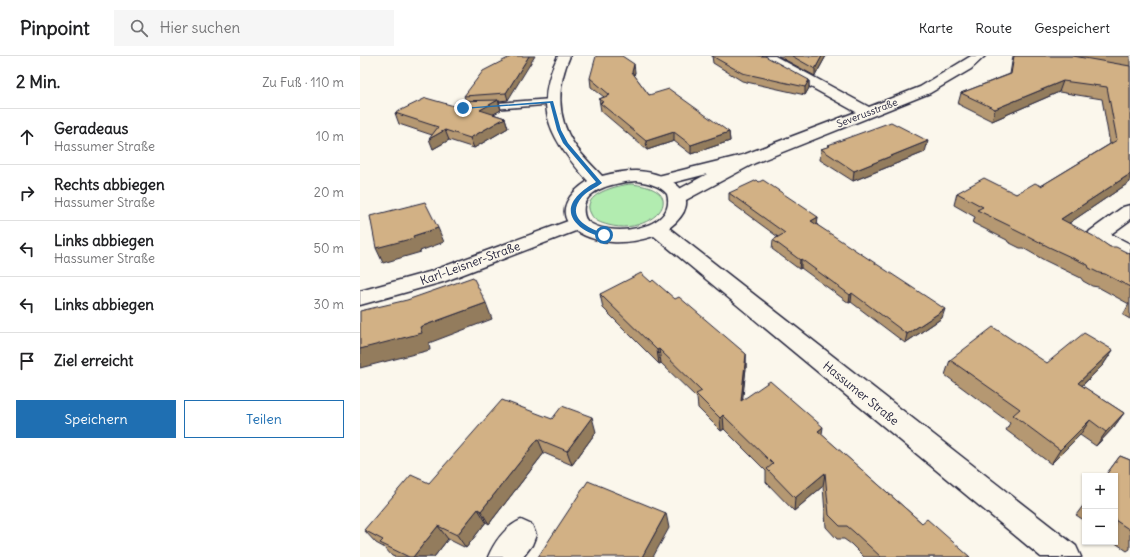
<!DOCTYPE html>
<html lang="de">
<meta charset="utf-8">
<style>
:root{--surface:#fff;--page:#f6f6f6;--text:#202124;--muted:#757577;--line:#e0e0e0;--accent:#1f6fb2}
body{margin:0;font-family:Delius,sans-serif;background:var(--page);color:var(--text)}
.controls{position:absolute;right:12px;bottom:12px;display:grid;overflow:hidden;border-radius:0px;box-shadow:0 1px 3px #0004}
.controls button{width:36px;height:36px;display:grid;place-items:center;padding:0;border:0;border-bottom:1px solid var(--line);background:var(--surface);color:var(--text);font:20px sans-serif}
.stop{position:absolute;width:12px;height:12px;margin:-9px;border:3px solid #1f6fb2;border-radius:50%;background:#fff}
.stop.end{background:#1f6fb2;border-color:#fff;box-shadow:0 1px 4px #0008}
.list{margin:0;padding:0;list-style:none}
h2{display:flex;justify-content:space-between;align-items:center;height:52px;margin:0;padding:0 16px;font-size:17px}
h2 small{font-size:13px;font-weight:400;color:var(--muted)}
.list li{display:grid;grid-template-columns:26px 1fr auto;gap:12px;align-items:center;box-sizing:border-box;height:56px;padding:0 16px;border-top:1px solid var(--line)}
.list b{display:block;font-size:15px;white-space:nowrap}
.list p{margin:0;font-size:13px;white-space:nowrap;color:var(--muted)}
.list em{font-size:13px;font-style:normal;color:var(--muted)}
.actions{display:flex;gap:8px;padding:12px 16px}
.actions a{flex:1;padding:9px 0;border:1px solid var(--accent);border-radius:0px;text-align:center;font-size:14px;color:var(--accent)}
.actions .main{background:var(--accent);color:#fff}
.icon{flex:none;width:22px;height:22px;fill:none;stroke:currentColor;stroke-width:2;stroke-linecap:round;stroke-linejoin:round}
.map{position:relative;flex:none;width:770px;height:501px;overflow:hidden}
header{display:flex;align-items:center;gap:24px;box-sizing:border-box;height:56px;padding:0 20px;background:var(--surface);border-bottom:1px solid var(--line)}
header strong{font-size:19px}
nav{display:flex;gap:22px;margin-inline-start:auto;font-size:14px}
.search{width:280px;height:36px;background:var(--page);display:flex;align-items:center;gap:10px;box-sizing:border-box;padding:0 14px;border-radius:0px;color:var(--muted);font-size:15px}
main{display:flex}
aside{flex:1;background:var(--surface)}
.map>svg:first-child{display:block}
</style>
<header>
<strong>Pinpoint</strong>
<div class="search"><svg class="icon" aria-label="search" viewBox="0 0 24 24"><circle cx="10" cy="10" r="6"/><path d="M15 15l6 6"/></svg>Hier suchen</div>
<nav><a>Karte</a><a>Route</a><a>Gespeichert</a></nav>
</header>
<main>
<aside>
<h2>2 Min.<small>Zu Fuß · 110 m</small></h2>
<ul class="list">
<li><svg class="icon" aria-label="ahead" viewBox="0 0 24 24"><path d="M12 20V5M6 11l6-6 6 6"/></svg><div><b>Geradeaus</b><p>Hassumer Straße</p></div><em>10 m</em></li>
<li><svg class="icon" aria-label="right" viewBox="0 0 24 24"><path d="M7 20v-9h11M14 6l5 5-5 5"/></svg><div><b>Rechts abbiegen</b><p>Hassumer Straße</p></div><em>20 m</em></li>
<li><svg class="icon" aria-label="left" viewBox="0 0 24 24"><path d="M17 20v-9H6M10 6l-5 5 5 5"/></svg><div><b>Links abbiegen</b><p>Hassumer Straße</p></div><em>50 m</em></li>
<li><svg class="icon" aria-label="left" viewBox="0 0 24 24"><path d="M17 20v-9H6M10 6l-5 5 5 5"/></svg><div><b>Links abbiegen</b></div><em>30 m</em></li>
<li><svg class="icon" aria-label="arrive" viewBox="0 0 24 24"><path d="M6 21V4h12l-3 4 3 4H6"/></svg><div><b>Ziel erreicht</b></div></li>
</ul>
<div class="actions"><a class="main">Speichern</a><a>Teilen</a></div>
</aside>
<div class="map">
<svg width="770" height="501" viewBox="0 0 770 501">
<rect width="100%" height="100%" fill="#fbf7ec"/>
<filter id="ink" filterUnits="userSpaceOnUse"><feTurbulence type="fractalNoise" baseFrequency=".025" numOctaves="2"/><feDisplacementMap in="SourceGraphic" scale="8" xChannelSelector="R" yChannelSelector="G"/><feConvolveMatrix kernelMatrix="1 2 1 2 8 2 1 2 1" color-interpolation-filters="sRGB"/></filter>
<g filter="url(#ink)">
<path fill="#b2ecb0" stroke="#6a8776" d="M271 128C335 134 291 181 248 169 241 167 234 165 231 158 219 138 259 129 271 128Z"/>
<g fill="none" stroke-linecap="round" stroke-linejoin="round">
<defs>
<path id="service" d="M192 43 195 44 197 46 195 48 122 54 117 51 122 48Z"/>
<path id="minor" d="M399 0H415L509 51 560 31 611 0H625L611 13 570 37 395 107 324 145 318 146 312 145 309 141 312 137 347 118 300 130 294 129 291 125 294 121 383 99 496 56 400 3Z
M770 149V164L751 178 770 188V202L763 200 730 183 727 179 730 175 763 151Z
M219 161 226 163 228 167 226 171 83 226 0 249V235L69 216Z
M161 464 172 469 176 479 172 489 163 501H128C135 485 145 471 161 464Z"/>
<path id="tertiary" d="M198 0H210C197 29 196 61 214 88 222 100 233 110 242 120 253 117 265 115 276 115 311 116 349 142 309 172L716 490 721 501H681L294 180C281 184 267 187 252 186 210 183 183 154 228 125 193 85 171 54 198 0ZM277 125C288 127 300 129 307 138 318 175 246 183 226 164 213 134 257 126 277 125Z"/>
</defs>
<use href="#service" stroke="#22223b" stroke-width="3"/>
<use href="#minor" stroke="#22223b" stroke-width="3"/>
<use href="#tertiary" stroke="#22223b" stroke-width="3"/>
<use href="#service" fill="#fbf7ec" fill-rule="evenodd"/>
<use href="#minor" fill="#fbf7ec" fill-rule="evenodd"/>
<use href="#tertiary" fill="#fbf7ec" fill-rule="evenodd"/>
</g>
<path fill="#b59872" stroke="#22223b" d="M152 0 148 44 139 45 141 54 133 58 145 62 148 72 114 92 89 84 73 93 72 79 39 68 35 57 94 50 106 45 104 40Z
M352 0 449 24V32L445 39 382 25 353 7Z
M418 0H466L455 20Z
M653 0H770V126L709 167 750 191 770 198V263L763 259 769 248 738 231 732 230 723 225 721 222 684 204 663 192H660L648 186 647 184 613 167 615 161 594 149 597 137 656 138 681 130 750 88 742 43 699 36 632 65 598 48 601 37 650 18Z
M275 16 274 19 289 39 369 76 370 85 331 98 314 85 287 94 241 55 239 43 244 41 231 31 230 22Z
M468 89 565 96 493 125 460 104 461 93 468 91Z
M369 137 458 161 457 169 582 262 545 287 491 246 489 247 441 212 439 213 412 193 413 184 418 181 369 145Z
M291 226 386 298V312L382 344 462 379 562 467 610 501H504L491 488 484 483H477L466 471 463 430 434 455 406 426V415L364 373 361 375 338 352 337 342 301 307 299 308 243 252 240 238Z
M753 294 743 309 722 330 764 357 753 372 736 390 720 379 691 408 646 374 650 367 585 319 590 304 687 307Z
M192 363 236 376 212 409 184 397 129 468 126 466 106 492 88 483 74 501H35L32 500 25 492 16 487 4 474 69 427Z
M760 400 770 404V493L767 495 754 486H755V420H745Z
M725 447V465L716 459Z"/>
<path fill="#937c5d" stroke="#22223b" d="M169 0H175L148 44 146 37Z
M462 0H466L455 20V13Z
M274 8 275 16 273 24 272 16Z
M449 24V32L445 39V31Z
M703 25 699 36 632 65 635 53Z
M138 44 141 54 123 64 120 54Z
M145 62 148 72 114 92 110 82Z
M85 74 89 84 73 93 69 83Z
M314 76V85L287 94 286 85Z
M369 76 370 85 331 98V89Z
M568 85 565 96 493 125 494 115Z
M770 118V126L696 176 701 163Z
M458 161 457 170 451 165Z
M78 172 84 186 60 195 61 196 23 207 16 192Z
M441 203V212L439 213 440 204Z
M492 237 491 246 489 247 490 239Z
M126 247 132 263 69 287 70 294 0 312V293Z
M585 253 582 262 545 287 547 278Z
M299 293 301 307 299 308 297 294Z
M753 294 743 309 709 342 718 327Z
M386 298V312L381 359V345Z
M764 357 753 372 736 390 746 376Z
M363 359 364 373 361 375 360 362Z
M232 361 236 376 212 409 207 395Z
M730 364 720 379 691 408 700 394Z
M463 371 461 385 458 375Z
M178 383 184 397 129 468 121 455Z
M465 417 463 430 434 455 435 442Z
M118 453 126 466 106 492 97 479Z
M306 457 309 472 293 501H282Z
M78 470 88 483 74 501H53Z"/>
<path fill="#d2b185" stroke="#22223b" d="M152 0H169L146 37 104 40 123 15Z
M236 0H262L274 8 272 16 289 39 309 33 369 76 331 89 314 76 286 85 240 47 243 46 239 43 250 39 230 22Z
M352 0H405L449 24 445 31 382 17Z
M432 0H462L455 13Z
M654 0H713L770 10V118L701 163 737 182 750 191H756L770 198V231L745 218 739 217 729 212 728 209 689 191 668 180 665 179 653 173 652 171 617 154 623 151 597 137 624 122 656 138 675 127 681 130 757 84 747 31 703 25 635 53 601 37 651 18Z
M66 42 94 50 97 45 138 44 120 54 145 62 110 82 85 74 69 83 78 71 35 57Z
M531 66 568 85 494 115 461 93 470 90 468 89Z
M397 124 399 126 403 124 458 161 451 165 585 253 547 278 492 237 490 239 441 203 440 204 413 184 425 177 369 137Z
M65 146 78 172 53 180 54 182 16 192 10 160Z
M281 217 291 226 293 224 315 243 319 241 386 298 381 345 410 325 463 371 458 375 562 467 567 463 610 501H521L494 476 487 470H480L469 459 465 417 435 442 407 413 413 408 363 359 360 362 336 338 342 335 299 293 297 294 240 238Z
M113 221 126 247 60 271 62 277 0 293V255L47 244Z
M633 271 687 307 724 277 753 294 718 327 764 357 746 376 730 364 700 394 653 359 660 353 590 304Z
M142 344 192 363 202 350 232 361 207 395 178 383 121 455 118 453 97 479 78 470 53 501H49L20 487 23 484 4 474 51 419 69 427Z
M760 400 770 404V474L755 464V420H745Z
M228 425 306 457 282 501H178Z"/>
</g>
<path fill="#1f6fb2" d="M193 45 201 74 208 87 242 127C236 132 227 135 222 141 204 162 230 173 246 178V181C239 181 229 177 223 173 198 155 216 137 236 126L203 87 197 74 190 47 103 53 101 52Z"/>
<g text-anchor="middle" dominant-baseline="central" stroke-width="3" stroke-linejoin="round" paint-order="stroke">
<g font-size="10" fill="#22223b" stroke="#fbf7ec">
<text transform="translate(507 57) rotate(-21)">Severusstraße</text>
</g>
<g font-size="12" fill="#22223b" stroke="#fbf7ec">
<text transform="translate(110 207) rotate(-20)">Karl-Leisner-Straße</text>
<text transform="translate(501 337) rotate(39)">Hassumer Straße</text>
</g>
</g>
</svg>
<div class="controls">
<button>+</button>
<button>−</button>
</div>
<div class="stop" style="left:244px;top:179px"></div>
<div class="stop end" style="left:103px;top:52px"></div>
</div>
</main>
